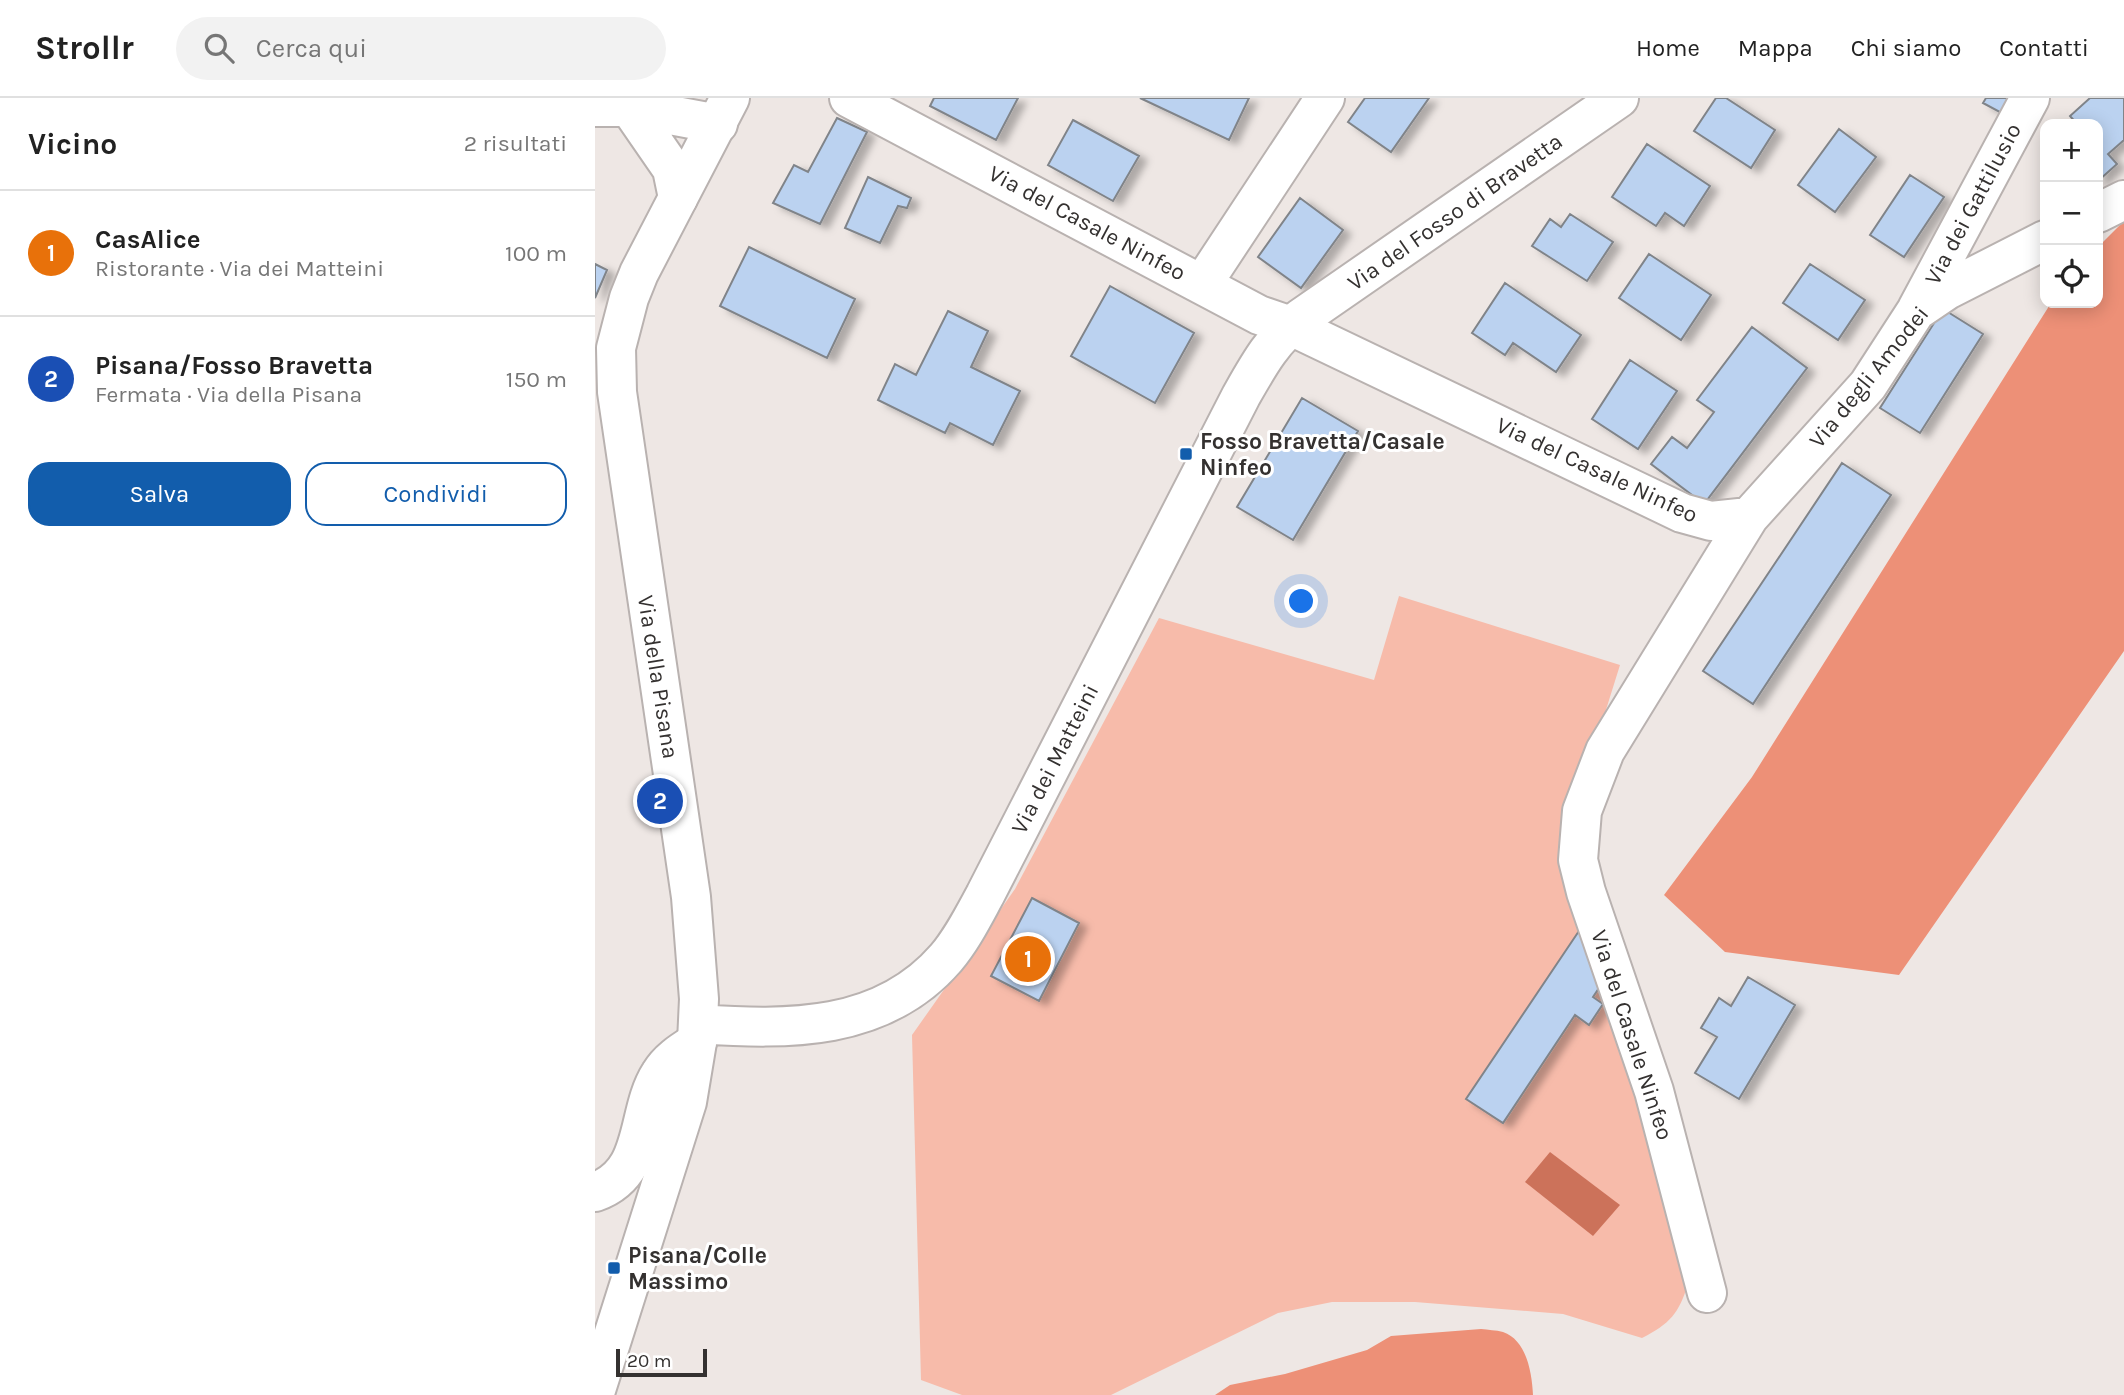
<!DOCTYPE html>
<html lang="it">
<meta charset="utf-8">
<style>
:root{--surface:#fff;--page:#f2f2f2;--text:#222;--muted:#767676;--line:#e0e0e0;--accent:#125dac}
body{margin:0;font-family:Karla,sans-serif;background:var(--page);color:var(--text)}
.controls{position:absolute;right:21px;top:21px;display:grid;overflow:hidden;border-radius:14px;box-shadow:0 4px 18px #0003}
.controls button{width:63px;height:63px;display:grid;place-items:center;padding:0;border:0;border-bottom:2px solid var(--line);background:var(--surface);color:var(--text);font:35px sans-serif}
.scale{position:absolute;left:21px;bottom:18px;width:91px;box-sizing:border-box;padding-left:7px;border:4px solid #343130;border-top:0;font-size:19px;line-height:24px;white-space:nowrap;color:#343130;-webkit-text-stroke:5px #fff;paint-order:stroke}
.you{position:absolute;left:707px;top:504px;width:24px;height:24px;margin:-18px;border:5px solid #fff;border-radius:50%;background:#1a73e8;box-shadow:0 0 0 10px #1a73e833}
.badge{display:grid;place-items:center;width:46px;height:46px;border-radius:50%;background:var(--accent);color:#fff;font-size:23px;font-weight:700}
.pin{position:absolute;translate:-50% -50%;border:4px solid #fff;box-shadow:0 2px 7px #0006}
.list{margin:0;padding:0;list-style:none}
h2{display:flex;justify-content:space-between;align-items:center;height:91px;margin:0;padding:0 28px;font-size:30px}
h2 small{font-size:23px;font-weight:400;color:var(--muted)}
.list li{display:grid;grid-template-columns:46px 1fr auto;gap:21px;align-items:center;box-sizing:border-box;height:126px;padding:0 28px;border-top:2px solid var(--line)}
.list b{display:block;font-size:26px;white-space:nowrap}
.list p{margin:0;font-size:23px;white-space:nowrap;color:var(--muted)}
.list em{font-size:23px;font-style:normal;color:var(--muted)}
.actions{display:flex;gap:14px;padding:21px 28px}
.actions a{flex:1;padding:16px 0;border:2px solid var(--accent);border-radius:21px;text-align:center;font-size:24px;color:var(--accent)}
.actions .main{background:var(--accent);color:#fff}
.icon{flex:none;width:38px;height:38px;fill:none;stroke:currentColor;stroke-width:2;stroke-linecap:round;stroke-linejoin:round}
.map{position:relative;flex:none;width:1529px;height:1297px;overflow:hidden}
header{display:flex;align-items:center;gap:42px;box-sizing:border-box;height:98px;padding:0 35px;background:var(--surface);border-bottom:2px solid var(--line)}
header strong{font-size:33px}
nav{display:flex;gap:38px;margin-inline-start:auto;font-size:24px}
.search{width:490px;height:63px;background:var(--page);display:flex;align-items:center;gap:18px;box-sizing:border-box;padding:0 24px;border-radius:38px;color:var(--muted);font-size:26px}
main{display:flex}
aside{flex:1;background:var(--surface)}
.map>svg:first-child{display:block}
</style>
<header>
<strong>Strollr</strong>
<div class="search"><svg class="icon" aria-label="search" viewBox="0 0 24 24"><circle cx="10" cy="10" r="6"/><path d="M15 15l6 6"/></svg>Cerca qui</div>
<nav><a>Home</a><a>Mappa</a><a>Chi siamo</a><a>Contatti</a></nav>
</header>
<main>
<aside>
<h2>Vicino<small>2 risultati</small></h2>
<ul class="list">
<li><span class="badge" style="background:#e8710a">1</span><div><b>CasAlice</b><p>Ristorante · Via dei Matteini</p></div><em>100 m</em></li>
<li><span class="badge" style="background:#1a4fb4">2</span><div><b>Pisana/Fosso Bravetta</b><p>Fermata · Via della Pisana</p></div><em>150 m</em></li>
</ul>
<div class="actions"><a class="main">Salva</a><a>Condividi</a></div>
</aside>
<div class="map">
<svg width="1529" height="1297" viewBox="0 0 1529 1297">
<defs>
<filter id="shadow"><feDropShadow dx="8" dy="4.5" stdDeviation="3.5" flood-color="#0004"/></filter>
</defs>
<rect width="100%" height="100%" fill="#eee7e4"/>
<path fill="#f7bbaa" d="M804 498 1025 567 963 765 1041 971 1093 1186C1084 1215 1075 1226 1047 1240L968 1216 820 1204H737L683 1215 516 1297H367L326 1282 317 937 420 791 564 520 779 582Z"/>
<path fill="#ed9077" d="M1529 123V553L1304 877 1130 854 1069 797 1157 679 1456 205H1503V149Z
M886 1231C893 1232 901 1232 908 1234 932 1242 937 1276 938 1297H620L635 1287 690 1276 772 1252 796 1238Z"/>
<path fill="#cc725a" d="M955 1054 1025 1107 998 1138 930 1084Z"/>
<path fill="#bbd2f0" stroke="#808489" stroke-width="2" filter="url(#shadow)" d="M339 0H423L401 42 335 8Z
M545 0H654L634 42Z
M770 0H834L796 54 753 24Z
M1121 0H1131L1180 32 1156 70 1099 33Z
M1391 0H1424L1414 19 1388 5Z
M1495 0H1529V42L1513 56 1522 66 1503 83V26H1482L1475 18Z
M242 20 272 34 225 126 178 105 199 67 213 74Z
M478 22 544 58 518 103 453 67Z
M1244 31 1281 59 1240 114 1203 87Z
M1052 46 1115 88 1089 128 1070 115 1061 128 1017 99Z
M1315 77 1349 99 1309 159 1275 137Z
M273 79 316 100 312 110 303 108 285 145 250 130Z
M705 100 748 132 706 190 663 159Z
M975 116 1018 144 992 183 937 148 955 121 966 129Z
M154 149 260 201 232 260 125 208Z
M1054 156 1116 197 1086 242 1024 200Z
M0 166 12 172 0 200Z
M1215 166 1270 202 1243 242 1188 205Z
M910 185 986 237 961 274 918 245 910 257 877 235Z
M515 188 599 235 560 305 476 258Z
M1348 211 1388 236 1325 335 1285 310Z
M353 213 393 233 376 269 425 293 398 347 355 325 350 335 283 302 300 266 321 277Z
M1157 229 1212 270 1109 406 1056 366 1077 339 1092 350 1119 314 1102 302Z
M1035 262 1082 293 1043 351 997 321Z
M707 300 763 333 698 442 642 409Z
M1247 365 1296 397 1158 606 1108 573Z
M437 800 484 825 444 903 396 878Z
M994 818 1016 872 998 899 1008 906 994 927 980 917 908 1025 871 1001Z
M1153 879 1200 907 1144 1001 1100 975 1122 939 1106 930 1124 900 1136 908Z"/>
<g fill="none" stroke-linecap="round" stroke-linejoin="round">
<defs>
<path id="minor" d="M28 0 77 71 83 100
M254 0 664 217 696 228 1087 415 1116 423 1154 419
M0 9H33L123 26
M1503 115 1529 102
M608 185 730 0
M1322 211 1435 0
M0 1094C54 1075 40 1015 65 976 74 961 88 953 102 944
M1112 1195 1059 993 991 794 983 762 987 713 1010 653 1154 419 1273 287 1321 213 1352 192 1450 142"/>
<path id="major" d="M103 926C193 932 287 934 351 860 367 841 378 819 390 797L646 298C663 268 678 240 706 220L1024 0
M0 1295 92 1004 102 944 104 901 96 799 22 294 21 250 34 200 44 175 135 0"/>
</defs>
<use href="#minor" stroke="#b9b2b0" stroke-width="42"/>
<use href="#major" stroke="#b9b2b0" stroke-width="42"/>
<use href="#minor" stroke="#fff" stroke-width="38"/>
<use href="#major" stroke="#fff" stroke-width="38"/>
</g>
<g fill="#125dac" stroke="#fff" stroke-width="2.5">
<rect x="584" y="349" width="14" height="14" rx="3.5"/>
<rect x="12" y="1163" width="14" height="14" rx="3.5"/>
</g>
<g text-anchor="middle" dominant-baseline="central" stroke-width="6" stroke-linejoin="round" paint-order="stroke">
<g font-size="23" fill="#343130" stroke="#fff">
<text transform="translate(1378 106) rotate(-62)">Via dei Gattilusio</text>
<text transform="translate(860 114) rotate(-35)">Via del Fosso di Bravetta</text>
<text transform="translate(492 125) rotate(28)">Via del Casale Ninfeo</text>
<text transform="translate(1274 279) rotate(-51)">Via degli Amodei</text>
<text transform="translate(1002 372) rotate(25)">Via del Casale Ninfeo</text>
<text transform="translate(63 579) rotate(81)">Via della Pisana</text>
<text transform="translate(460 661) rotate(-63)">Via dei Matteini</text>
<text transform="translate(1037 937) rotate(72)">Via del Casale Ninfeo</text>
</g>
<g font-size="23" font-weight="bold" fill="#343130" stroke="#fff" text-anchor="start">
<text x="605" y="343">Fosso Bravetta/Casale<tspan x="605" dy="26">Ninfeo</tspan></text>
<text x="33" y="1157">Pisana/Colle<tspan x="33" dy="26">Massimo</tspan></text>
</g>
</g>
</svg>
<div class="controls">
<button>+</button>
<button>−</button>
<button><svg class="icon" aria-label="locate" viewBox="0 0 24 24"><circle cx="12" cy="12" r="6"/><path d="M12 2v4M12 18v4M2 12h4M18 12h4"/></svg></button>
</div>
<div class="scale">20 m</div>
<div class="you"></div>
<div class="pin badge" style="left:433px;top:861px;background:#e8710a">1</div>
<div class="pin badge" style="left:65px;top:703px;background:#1a4fb4">2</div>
</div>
</main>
